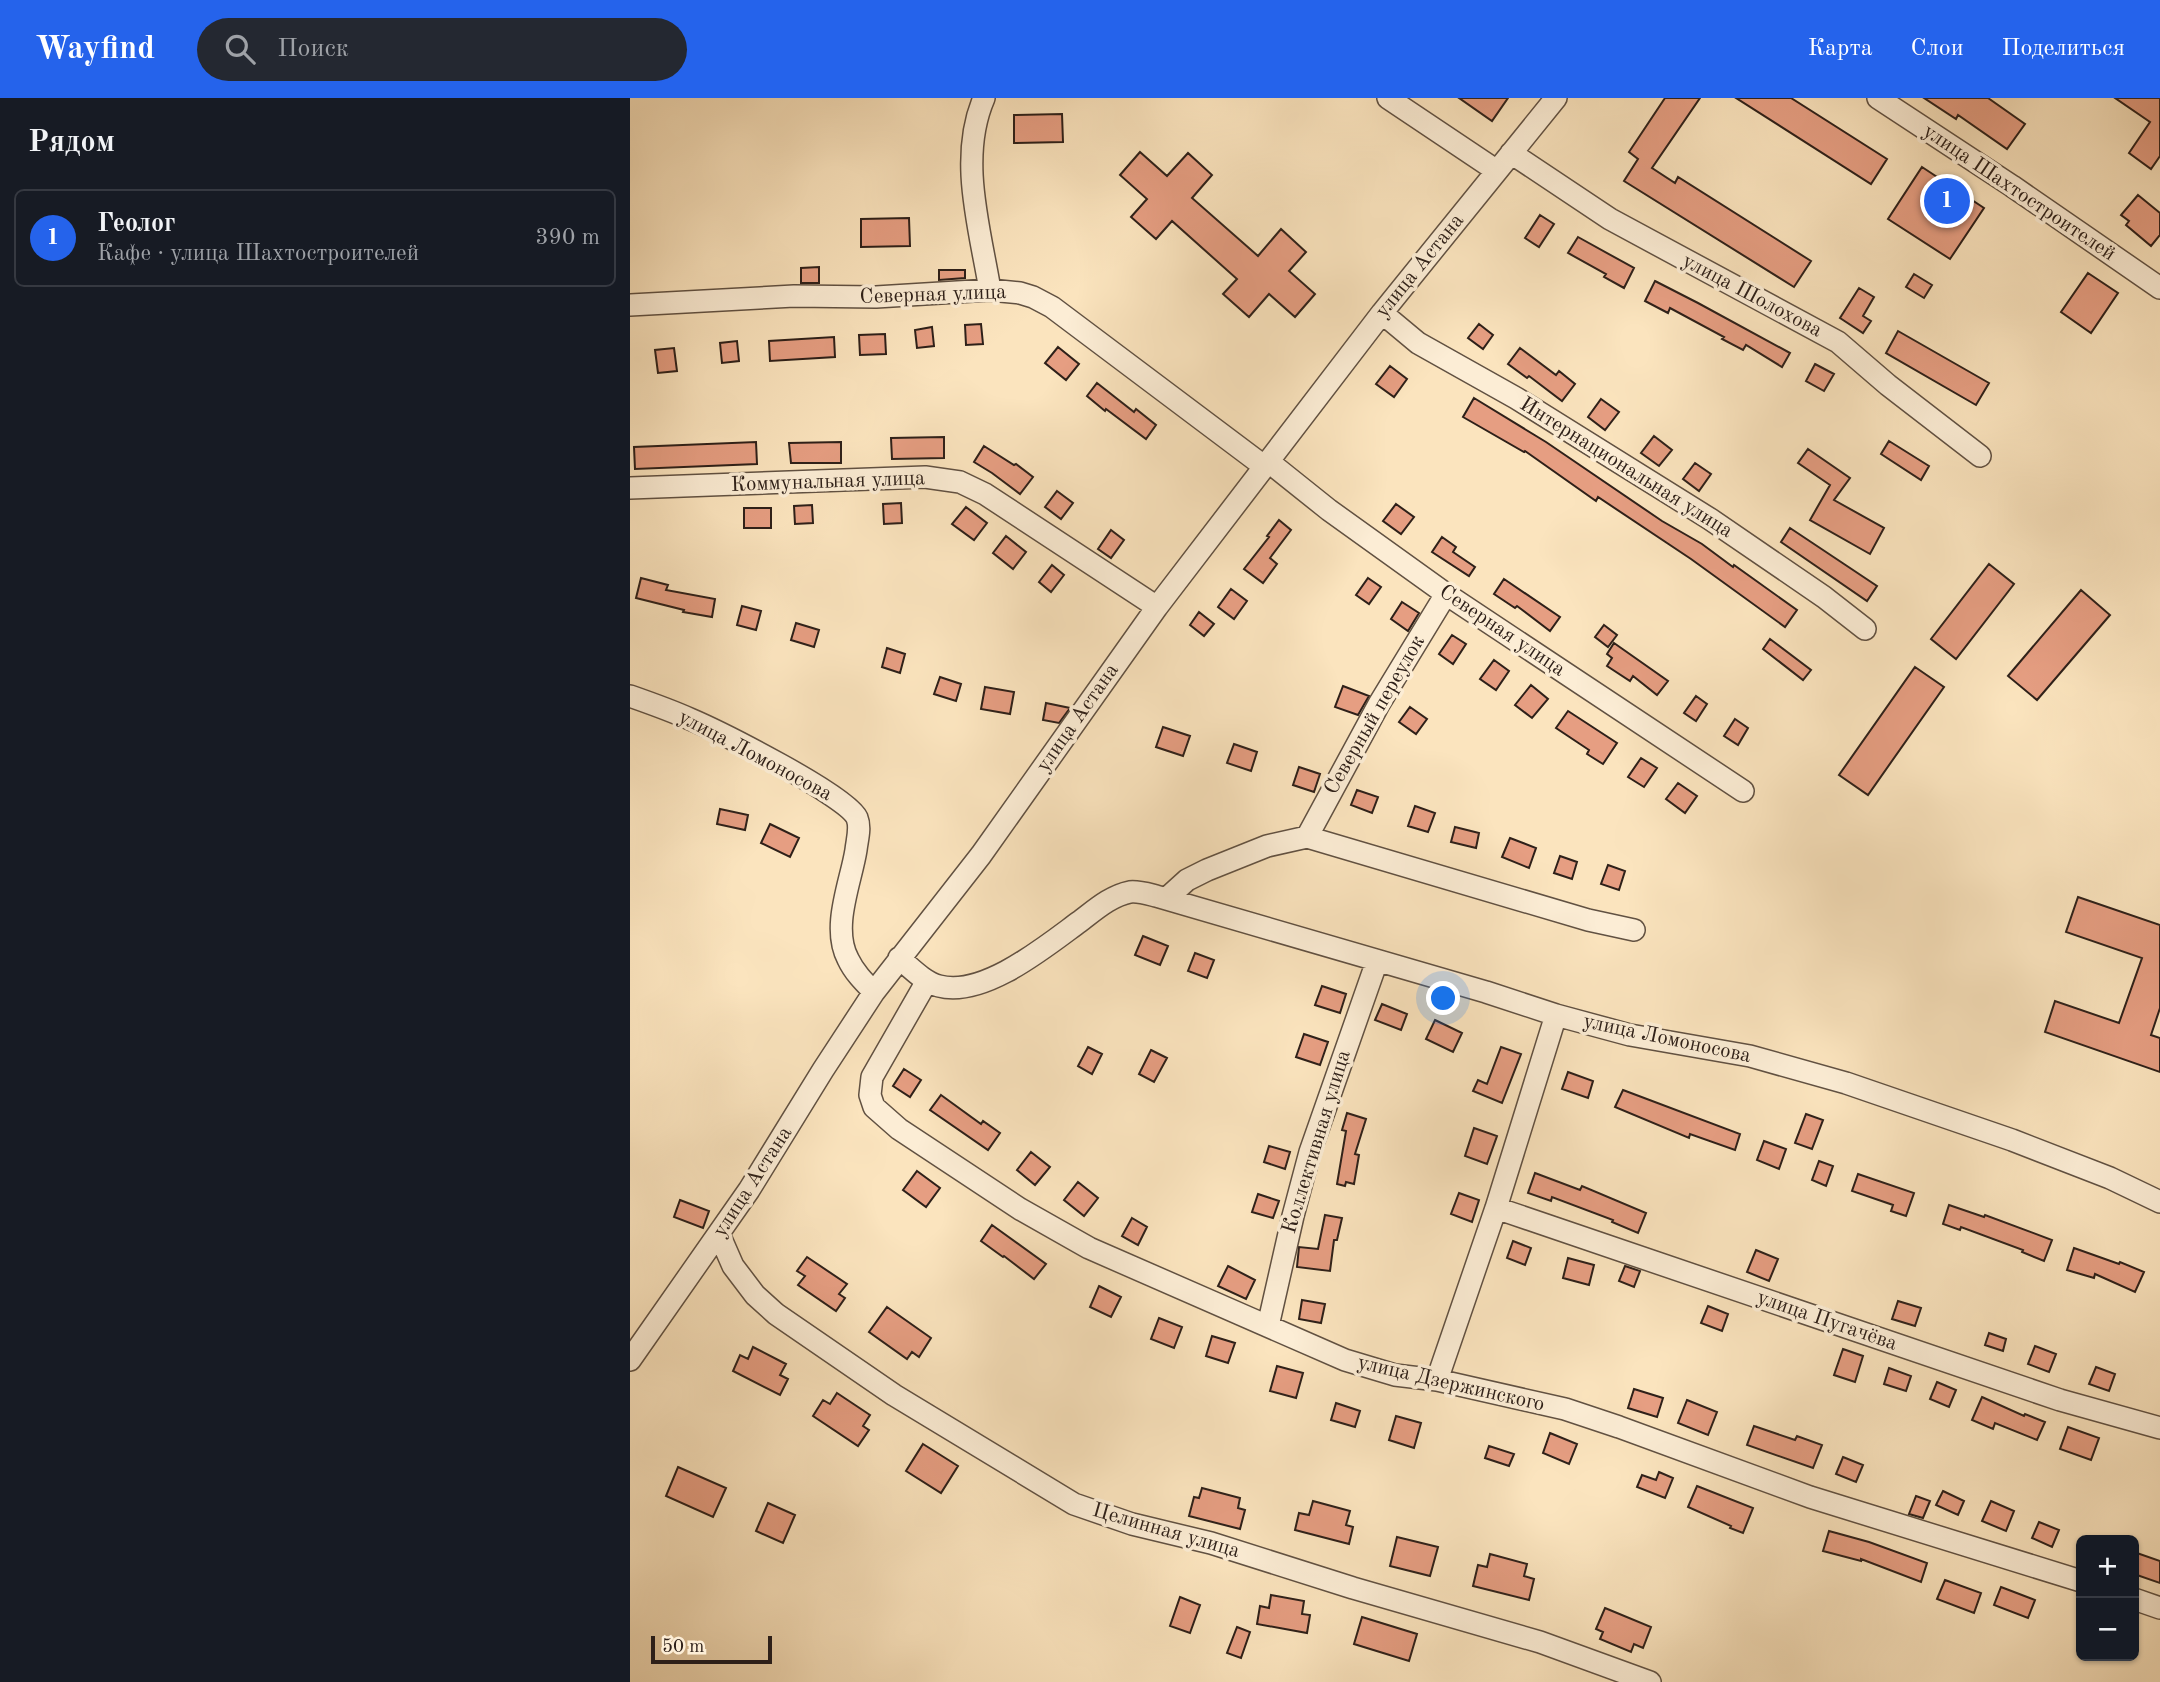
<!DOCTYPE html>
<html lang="ru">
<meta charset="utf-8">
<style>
:root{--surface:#171b24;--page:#242831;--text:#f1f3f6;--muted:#9ea1a6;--line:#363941;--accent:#2563eb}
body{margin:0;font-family:"Old Standard TT",serif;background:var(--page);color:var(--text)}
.controls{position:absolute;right:21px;bottom:21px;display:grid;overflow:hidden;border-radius:10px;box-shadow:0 2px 5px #0004}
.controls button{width:63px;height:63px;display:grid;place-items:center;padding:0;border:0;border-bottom:2px solid var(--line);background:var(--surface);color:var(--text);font:35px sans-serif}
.scale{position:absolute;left:21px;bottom:18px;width:121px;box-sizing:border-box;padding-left:7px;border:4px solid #2e2019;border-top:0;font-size:19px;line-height:24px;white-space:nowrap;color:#2e2019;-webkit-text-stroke:5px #fcedd5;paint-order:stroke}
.you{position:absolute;left:814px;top:901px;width:24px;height:24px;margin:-18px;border:5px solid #fff;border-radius:50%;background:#1a73e8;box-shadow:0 0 0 10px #1a73e833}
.badge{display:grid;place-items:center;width:46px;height:46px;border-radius:50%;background:var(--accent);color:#fff;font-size:23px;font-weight:700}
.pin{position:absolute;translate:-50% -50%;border:4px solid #fff;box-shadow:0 2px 7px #0006}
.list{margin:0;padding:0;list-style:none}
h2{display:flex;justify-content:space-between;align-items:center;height:91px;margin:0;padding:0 28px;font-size:30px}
h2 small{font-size:23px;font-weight:400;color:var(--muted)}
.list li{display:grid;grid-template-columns:46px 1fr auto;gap:21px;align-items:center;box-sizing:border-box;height:98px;margin:0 14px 14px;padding:0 14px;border:2px solid var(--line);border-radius:10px}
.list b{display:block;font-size:26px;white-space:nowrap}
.list p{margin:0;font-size:23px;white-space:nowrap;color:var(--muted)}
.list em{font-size:23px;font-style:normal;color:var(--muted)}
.icon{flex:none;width:38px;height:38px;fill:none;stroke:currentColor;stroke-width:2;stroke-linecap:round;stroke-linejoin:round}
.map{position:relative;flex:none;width:1530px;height:1584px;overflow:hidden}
header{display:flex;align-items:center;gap:42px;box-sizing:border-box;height:98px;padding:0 35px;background:var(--accent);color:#fff}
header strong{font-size:33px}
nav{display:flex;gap:38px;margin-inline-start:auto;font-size:24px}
.search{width:490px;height:63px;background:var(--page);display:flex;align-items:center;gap:18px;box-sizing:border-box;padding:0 24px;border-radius:38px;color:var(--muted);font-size:26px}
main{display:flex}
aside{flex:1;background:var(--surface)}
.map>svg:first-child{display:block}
</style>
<header>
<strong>Wayfind</strong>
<div class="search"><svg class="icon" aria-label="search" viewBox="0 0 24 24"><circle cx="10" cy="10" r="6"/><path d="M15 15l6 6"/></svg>Поиск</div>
<nav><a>Карта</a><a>Слои</a><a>Поделиться</a></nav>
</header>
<main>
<aside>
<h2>Рядом<small></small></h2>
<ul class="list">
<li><span class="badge">1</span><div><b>Геолог</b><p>Кафе · улица Шахтостроителей</p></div><em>390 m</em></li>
</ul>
</aside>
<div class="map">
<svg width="1530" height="1584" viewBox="0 0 1530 1584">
<rect width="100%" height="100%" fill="#fbe4be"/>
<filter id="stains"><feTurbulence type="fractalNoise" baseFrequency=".00286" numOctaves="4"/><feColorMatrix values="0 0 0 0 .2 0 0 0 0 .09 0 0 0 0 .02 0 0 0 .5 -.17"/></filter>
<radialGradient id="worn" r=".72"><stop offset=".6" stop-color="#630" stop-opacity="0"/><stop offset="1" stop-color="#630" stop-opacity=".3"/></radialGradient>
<path fill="#e69e82" stroke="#2e2019" stroke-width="2" d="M829 0H878L862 23Z
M1035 0H1070L1022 70 1045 85 1048 79 1181 163 1164 189 994 83 1008 61 999 54Z
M1106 0H1161L1257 61 1241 86Z
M1294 0H1358L1395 26 1377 51 1328 17 1326 21Z
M1485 0H1530V58L1521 71 1499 55 1520 24Z
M432 16 433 44 384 45V17Z
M510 54 537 78 558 55 582 77 562 100 628 158 651 131 676 154 659 173 685 196 665 219 639 196 619 219 593 196 607 181 542 123 526 141 501 119 517 101 490 77Z
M1292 69 1354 110 1320 161 1258 121Z
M1508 97 1530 115V137L1521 148 1496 127 1499 123 1491 117Z
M910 117 924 126 909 149 895 140Z
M279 120 280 148 231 149V121Z
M948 139 1004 170 994 190 974 179 976 176 938 155Z
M189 169V185H171V170Z
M309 172H335V180L309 182Z
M1458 175 1488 195 1461 235 1431 214Z
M1284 176 1302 187 1294 200 1276 189Z
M1025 183 1068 205 1160 255 1152 269 1116 247 1113 252 1092 241 1094 239 1040 210 1038 215 1015 203Z
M1229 190 1244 199 1233 218 1241 223 1233 235 1210 220Z
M351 226 353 246 336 247 335 227Z
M849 226 863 237 853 251 838 240Z
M302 229 304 248 287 250 285 232Z
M1268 233 1359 285 1346 307 1256 255Z
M255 236 256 256 230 257 229 237Z
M204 239 205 259 140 263 139 243Z
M107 243 109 263 92 265 90 245Z
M428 249 449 266 436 282 415 265Z
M44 250 47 273 28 275 25 252Z
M890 250 926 277 929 273 945 286 932 303 899 278 897 280 878 266Z
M1185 266 1204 276 1194 293 1176 283Z
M760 268 777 281 764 299 746 286Z
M467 285 504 314 506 311 526 327 516 341 476 311 475 313 457 298Z
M844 300 916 344 1032 423 1072 446 1103 469 1104 467 1167 512 1155 529 1061 461 968 399 966 403 895 353 894 354 833 319Z
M971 301 989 314 975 332 958 319Z
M1024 338 1042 352 1029 368 1011 355Z
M314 339V360L262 361 261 340Z
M1259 343 1299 368 1291 382 1251 356Z
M126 344 127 366 5 371 4 349Z
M211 344V365H161L159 345Z
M354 348 384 367 386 366 403 379 390 396 362 375 344 364Z
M1178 351 1220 380 1204 402 1254 430 1240 456 1180 422 1200 387 1168 365Z
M1065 365 1081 376 1069 393 1053 381Z
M427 393 443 405 431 421 415 409Z
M271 405 272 425 254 426 253 406Z
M766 406 784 419 771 436 753 423Z
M182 407 183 425 165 426 164 408Z
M336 409 357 425 344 442 322 426Z
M114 410H141V430H114Z
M649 422 661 432 640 460 647 466 633 485 614 471 639 439 637 438Z
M1160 430 1247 488 1237 503 1151 444Z
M481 432 494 442 481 460 468 451Z
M376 438 396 454 383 471 363 455Z
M812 439 826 449 823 454 845 469 839 478 802 454Z
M1359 466 1384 486 1326 561 1301 541Z
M422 467 434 477 421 494 409 484Z
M11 480 38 487 36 492 85 501 82 519 53 514 54 512 6 500Z
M738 480 751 489 739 506 726 497Z
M874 481 930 519 920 533 887 508 885 510 864 496Z
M601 491 617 503 604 521 588 509Z
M1451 492 1480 517 1407 602 1378 578Z
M772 504 789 515 778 533 761 521Z
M112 508 131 513 126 532 107 527Z
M569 514 584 526 574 538 560 527Z
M166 525 189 532 184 549 161 542Z
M974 527 987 537 978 549 965 539Z
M822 537 836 546 823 566 809 556Z
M1140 541 1181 572 1173 582 1133 551Z
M984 545 1038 583 1027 597 1003 578 1000 583 977 568 982 560 977 556Z
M257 550 275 556 270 575 252 569Z
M864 562 879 573 866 592 850 581Z
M1285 569 1314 589 1238 697 1209 677Z
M310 579 331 586 326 603 304 596Z
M901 587 918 601 902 620 885 607Z
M713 588 739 598 728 617 705 609Z
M355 589 384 594 380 616 351 611Z
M1066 598 1077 606 1066 623 1054 615Z
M416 605 440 610 429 625 413 622Z
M780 609 797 621 786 636 769 624Z
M938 613 987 645 973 666 957 656 959 652 926 630Z
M1105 621 1118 630 1108 647 1094 638Z
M533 629 560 638 553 658 526 649Z
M604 646 627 654 621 673 597 665Z
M1011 660 1027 670 1014 689 998 679Z
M669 669 690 676 684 694 663 687Z
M1048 685 1067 698 1055 715 1036 701Z
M727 692 748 699 742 715 721 707Z
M785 708 805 715 798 734 778 728Z
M90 711 118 717 115 732 87 726Z
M140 726 169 740 160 759 131 745Z
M825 729 849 735 846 750 821 744Z
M880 740 906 750 899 770 872 759Z
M930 758 947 764 942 781 924 775Z
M978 767 995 773 989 792 971 786Z
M1448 799 1530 827V910L1521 937 1530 940V974L1415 934 1425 903 1489 925 1512 860 1436 834Z
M513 838 538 848 530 867 505 857Z
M565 855 584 862 577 880 558 873Z
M692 888 716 896 710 915 685 907Z
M752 906 777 916 771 932 745 922Z
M805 922 832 935 823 954 796 941Z
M674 936 698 944 690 967 666 959Z
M458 949 472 956 462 976 448 968Z
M871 949 891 956 872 1005 843 993 848 982 857 986Z
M521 952 537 960 524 984 509 976Z
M274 971 291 982 280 999 263 988Z
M938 974 963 983 958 1000 932 991Z
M993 992 1110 1036 1105 1052 1060 1036 1059 1040 985 1009Z
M311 997 351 1026 353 1023 370 1035 358 1052 300 1012Z
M717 1015 736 1021 725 1056 729 1057 724 1086 716 1084 715 1088 707 1086 716 1033 712 1032Z
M1176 1016 1193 1022 1182 1051 1165 1045Z
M844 1030 867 1038 857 1066 835 1058Z
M1134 1043 1156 1051 1149 1071 1127 1062Z
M639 1048 660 1054 655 1071 634 1064Z
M401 1054 420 1069 405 1087 387 1072Z
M1189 1063 1203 1068 1196 1088 1182 1082Z
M287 1073 310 1090 296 1109 273 1092Z
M905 1075 950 1092 952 1088 1016 1115 1008 1135 982 1124 983 1122 922 1099 921 1103 898 1095Z
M1228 1076 1284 1095 1276 1118 1261 1113 1263 1107 1222 1093Z
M448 1084 468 1100 454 1118 434 1102Z
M829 1095 849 1102 842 1124 821 1116Z
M628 1096 649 1103 643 1120 622 1114Z
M50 1102 79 1113 73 1130 44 1119Z
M1319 1107 1354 1119 1355 1117 1422 1142 1414 1163 1392 1154 1393 1152 1331 1129 1330 1132 1313 1126Z
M695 1117 712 1120 707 1142H704L700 1173 667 1169 669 1149 688 1151Z
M502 1120 517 1129 508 1147 492 1138Z
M362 1127 416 1166 404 1181 374 1158 373 1159 351 1143Z
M883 1143 901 1150 895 1167 877 1160Z
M1444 1150 1489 1166 1490 1164 1514 1174 1505 1194 1465 1176 1464 1180 1437 1172Z
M1126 1152 1148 1161 1139 1183 1117 1174Z
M177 1159 217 1186 209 1196 215 1200 206 1213 168 1187 175 1178 167 1173Z
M938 1160 964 1167 959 1187 933 1180Z
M598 1168 625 1182 616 1201 588 1188Z
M995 1168 1010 1173 1004 1189 989 1183Z
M469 1188 491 1199 481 1219 460 1209Z
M672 1202 695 1206 691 1225 669 1221Z
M1268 1203 1291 1210 1285 1228 1262 1221Z
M1078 1208 1098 1216 1092 1233 1071 1225Z
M257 1209 301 1240 289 1259 282 1254 277 1261 239 1234Z
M529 1220 552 1229 544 1250 521 1241Z
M1359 1235 1376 1241 1373 1253 1355 1247Z
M582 1238 605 1245 598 1265 576 1258Z
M1405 1248 1426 1256 1419 1274 1398 1266Z
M123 1249 156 1266 150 1277 158 1281 150 1297 103 1273 110 1257 118 1261Z
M1213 1251 1233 1258 1225 1284 1204 1277Z
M647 1268 673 1275 666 1300 640 1293Z
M1466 1269 1485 1276 1479 1293 1459 1286Z
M1259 1270 1281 1278 1276 1293 1254 1286Z
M1307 1284 1326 1292 1319 1309 1300 1301Z
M1004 1291 1033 1300 1027 1319 998 1310Z
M207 1295 240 1317 233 1328 239 1332 228 1348 183 1318 193 1302 200 1306Z
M1352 1299 1394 1318 1395 1316 1415 1324 1407 1342 1365 1325 1363 1331 1342 1322Z
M1057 1302 1087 1314 1078 1337 1048 1325Z
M706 1305 730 1313 725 1329 701 1322Z
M766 1318 791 1325 784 1350 759 1342Z
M1124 1328 1165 1342 1167 1338 1192 1347 1183 1370 1117 1347Z
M1438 1329 1469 1340 1461 1362 1430 1351Z
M920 1335 947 1346 939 1366 913 1355Z
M293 1346 328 1368 311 1395 276 1373Z
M859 1348 884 1356 879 1368 855 1360Z
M1213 1359 1233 1367 1226 1384 1206 1376Z
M48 1369 96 1390 83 1419 36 1398Z
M1029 1374 1043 1380 1035 1400 1007 1389 1012 1377 1026 1382Z
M1067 1388 1123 1410 1113 1435 1100 1430 1101 1428 1058 1409Z
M572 1390 610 1400 608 1410 615 1412 610 1431 559 1418 564 1399 569 1400Z
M1313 1393 1334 1403 1328 1417 1306 1407Z
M1286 1398 1300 1403 1293 1420 1279 1416Z
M683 1403 720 1413 716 1427 723 1429 719 1446 665 1432 669 1415 679 1417Z
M1361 1403 1384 1413 1376 1433 1352 1423Z
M138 1405 165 1417 153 1445 126 1433Z
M1409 1424 1429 1432 1422 1449 1402 1440Z
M1199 1433 1239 1444 1297 1465 1291 1484 1231 1461V1463L1193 1453Z
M767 1439 808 1449 800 1478 760 1468Z
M1504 1454 1530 1463V1485L1504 1476Z
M860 1456 897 1466 894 1478 904 1481 899 1502 843 1488 848 1467 857 1469Z
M1315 1482 1351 1495 1344 1515 1307 1501Z
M1371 1489 1405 1502 1398 1520 1364 1507Z
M641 1497 674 1503 672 1516 680 1517 677 1535 627 1526 630 1508 639 1510Z
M550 1499 570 1507 560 1535 540 1528Z
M975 1510 1021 1529 1013 1550 1004 1546 1001 1554 970 1541 973 1534 966 1531Z
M732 1519 787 1536 779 1563 724 1546Z
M607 1529 620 1534 611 1560 597 1555Z"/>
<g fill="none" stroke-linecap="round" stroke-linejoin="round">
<defs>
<path id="minor" d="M354 0C328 60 350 131 360 192
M758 0 867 73
M1248 0 1382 88 1530 190
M881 55 980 121 1208 244 1258 287 1350 358
M0 207 164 198 246 199 360 192 390 195 403 199 422 209 635 369
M752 215 788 245 886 300 1080 421 1194 499 1235 531
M639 364 699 412 816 496 1113 693
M0 390 295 379 330 384 355 396 527 509
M0 598C20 605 40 612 60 621 88 633 218 698 227 720 231 730 227 742 226 752 221 784 201 829 218 861 224 874 234 884 244 894
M677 739 749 606 816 496
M536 801 557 782 577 772 637 748 677 739 958 822 1004 832
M269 860C281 870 294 884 309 888 353 900 415 849 449 824 464 813 480 798 500 794 508 793 518 796 526 798L856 894 926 917 1000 937 1120 958 1216 985 1382 1042 1480 1080 1530 1104
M297 883 242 979 240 997 244 1009 269 1031 390 1111 459 1150 715 1262 765 1277 807 1282 935 1311 989 1329 1180 1399 1451 1483
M866 1110 1430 1302 1530 1330
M89 1136 103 1168 125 1197 146 1216 264 1297 444 1406 502 1426 581 1445 723 1490 910 1544 1020 1584
M638 1228 663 1118 680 1054 747 863
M0 1262 119 1092 193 972 244 894 351 757 527 509 752 215 926 0
M807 1282 866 1110 926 917
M1504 1501 1530 1510"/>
</defs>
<use href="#minor" stroke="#615142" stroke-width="24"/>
<use href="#minor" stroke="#fcedd5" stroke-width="21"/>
</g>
<g text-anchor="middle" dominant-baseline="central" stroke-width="7" stroke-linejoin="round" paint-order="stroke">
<g font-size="21" fill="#2e2019" stroke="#fcedd5">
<text transform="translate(1389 95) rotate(34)">улица Шахтостроителей</text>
<text transform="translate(790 168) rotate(-51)">улица Астана</text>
<text transform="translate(303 197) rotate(-2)">Северная улица</text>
<text transform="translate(1122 198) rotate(28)">улица Шолохова</text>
<text transform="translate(996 370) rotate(32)">Интернациональная улица</text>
<text transform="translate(198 384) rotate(-2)">Коммунальная улица</text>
<text transform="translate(872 533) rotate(34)">Северная улица</text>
<text transform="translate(745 617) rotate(-60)">Северный переулок</text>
<text transform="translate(448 620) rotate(-55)">улица Астана</text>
<text transform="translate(125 658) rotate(28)">улица Ломоносова</text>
<text transform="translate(1037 941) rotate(12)">улица Ломоносова</text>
<text transform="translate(687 1044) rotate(-73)">Коллективная улица</text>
<text transform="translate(123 1084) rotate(-57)">улица Астана</text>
<text transform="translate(1197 1223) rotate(19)">улица Пугачёва</text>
<text transform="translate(821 1286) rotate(13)">улица Дзержинского</text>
<text transform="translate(536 1433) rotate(16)">Целинная улица</text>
</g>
</g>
<rect width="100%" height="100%" filter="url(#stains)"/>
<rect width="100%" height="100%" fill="url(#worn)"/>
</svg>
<div class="controls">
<button>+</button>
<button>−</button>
</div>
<div class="scale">50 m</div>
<div class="you"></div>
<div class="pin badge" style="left:1317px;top:103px">1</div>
</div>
</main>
